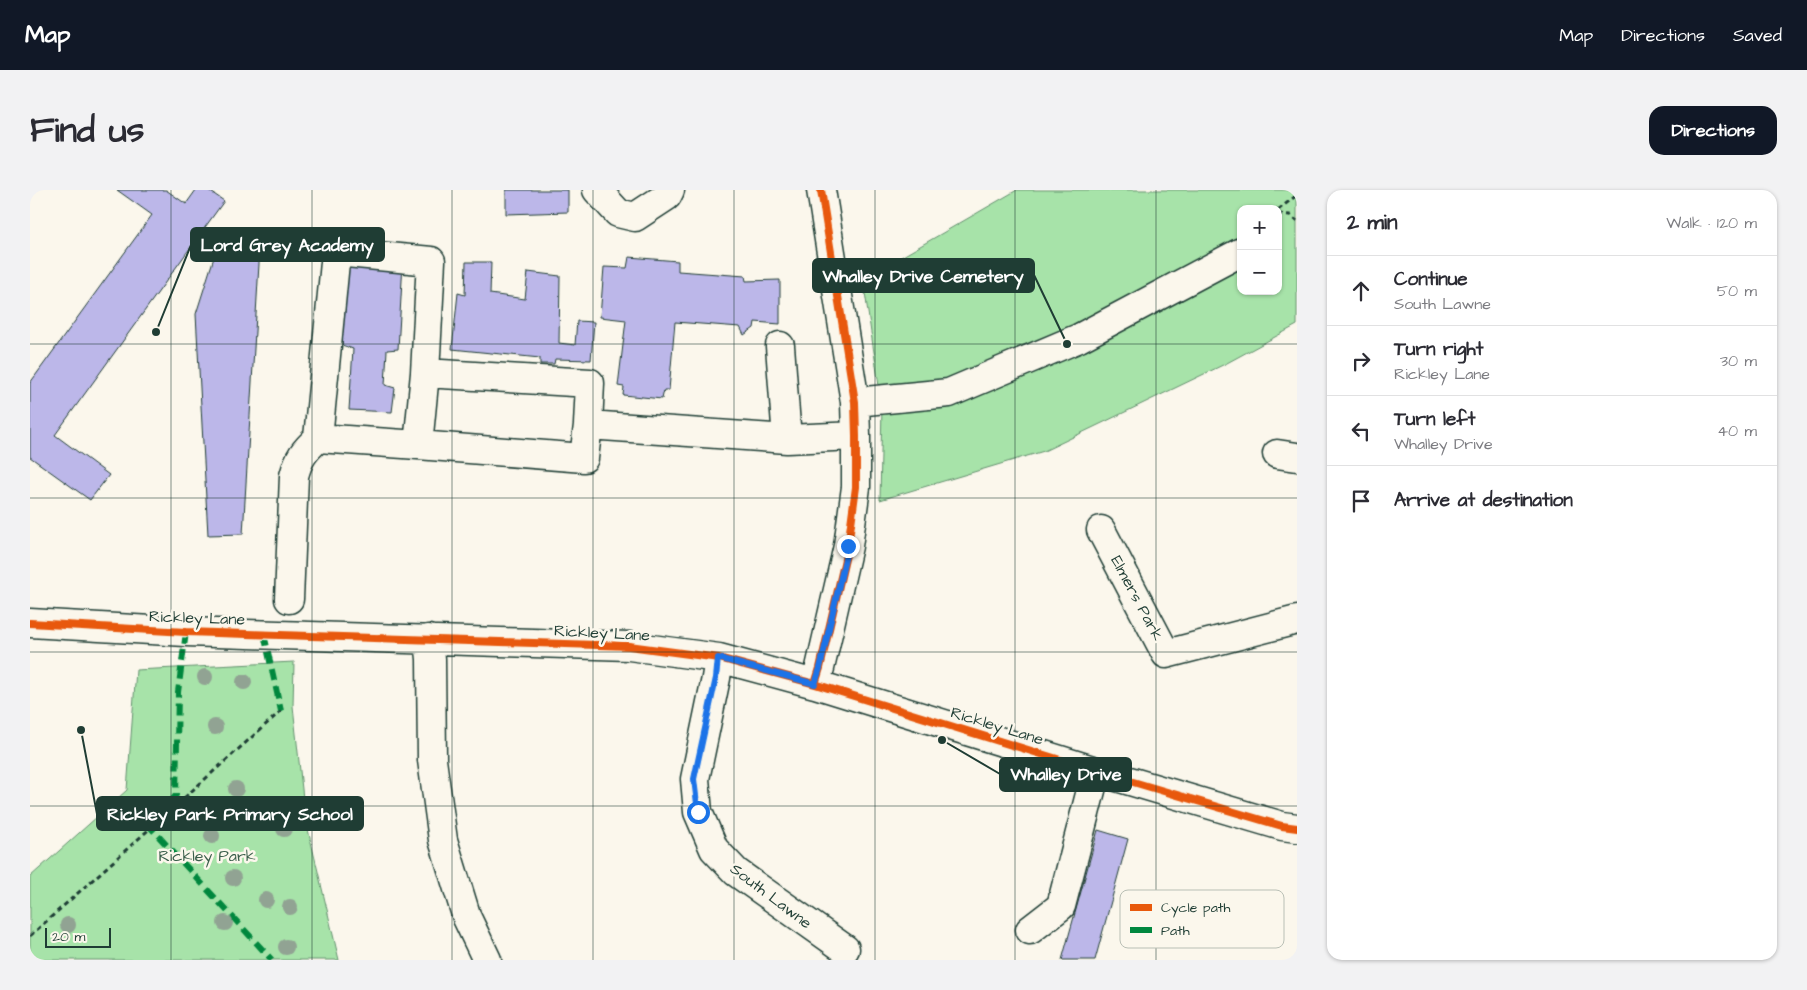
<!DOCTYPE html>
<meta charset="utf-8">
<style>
:root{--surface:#fff;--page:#f2f2f3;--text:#2b2b33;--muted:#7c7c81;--line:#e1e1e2;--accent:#111827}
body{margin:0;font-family:"Architects Daughter",sans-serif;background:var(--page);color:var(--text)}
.controls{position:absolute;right:15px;top:15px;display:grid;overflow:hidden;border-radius:10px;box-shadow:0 1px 4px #0004}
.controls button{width:45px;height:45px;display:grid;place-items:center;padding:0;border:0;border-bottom:1px solid var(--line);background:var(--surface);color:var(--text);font:25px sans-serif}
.scale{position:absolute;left:15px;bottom:12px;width:66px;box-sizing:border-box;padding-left:5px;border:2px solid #1f3d34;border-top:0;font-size:14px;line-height:18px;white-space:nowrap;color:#1f3d34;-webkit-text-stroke:4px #fbf7ec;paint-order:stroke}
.stop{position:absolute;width:15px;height:15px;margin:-11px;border:4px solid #1a73e8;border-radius:50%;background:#fff}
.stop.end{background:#1a73e8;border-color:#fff;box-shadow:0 1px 5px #0008}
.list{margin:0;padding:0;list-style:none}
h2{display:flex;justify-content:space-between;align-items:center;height:65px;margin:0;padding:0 20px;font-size:21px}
h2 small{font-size:16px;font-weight:400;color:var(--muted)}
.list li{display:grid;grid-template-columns:32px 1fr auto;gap:15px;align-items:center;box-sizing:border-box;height:70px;padding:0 20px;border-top:1px solid var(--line)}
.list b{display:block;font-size:19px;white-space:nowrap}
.list p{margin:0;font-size:16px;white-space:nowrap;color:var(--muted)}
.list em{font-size:16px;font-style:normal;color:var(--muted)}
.icon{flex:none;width:28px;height:28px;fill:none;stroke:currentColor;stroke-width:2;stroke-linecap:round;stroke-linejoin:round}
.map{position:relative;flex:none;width:1267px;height:770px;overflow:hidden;border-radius:15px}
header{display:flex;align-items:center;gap:30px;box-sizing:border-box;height:70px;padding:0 25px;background:var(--accent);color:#fff}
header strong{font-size:24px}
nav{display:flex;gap:28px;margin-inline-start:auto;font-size:18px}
.intro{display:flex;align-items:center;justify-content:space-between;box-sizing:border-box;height:120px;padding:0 30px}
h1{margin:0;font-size:35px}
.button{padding:12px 22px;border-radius:15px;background:var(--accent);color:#fff;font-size:18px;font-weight:700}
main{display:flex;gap:30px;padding:0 30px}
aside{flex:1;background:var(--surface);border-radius:15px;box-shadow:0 1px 4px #0004}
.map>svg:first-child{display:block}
</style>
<header>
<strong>Map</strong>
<nav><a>Map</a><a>Directions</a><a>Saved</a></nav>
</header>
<div class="intro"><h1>Find us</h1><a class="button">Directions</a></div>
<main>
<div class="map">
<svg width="1267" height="770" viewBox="0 0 1267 770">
<rect width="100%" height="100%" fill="#fbf7ec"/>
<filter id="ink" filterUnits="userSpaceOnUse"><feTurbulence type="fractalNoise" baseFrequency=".02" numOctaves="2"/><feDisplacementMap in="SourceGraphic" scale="10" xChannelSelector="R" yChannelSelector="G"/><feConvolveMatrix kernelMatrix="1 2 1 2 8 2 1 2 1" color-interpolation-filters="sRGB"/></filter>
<g filter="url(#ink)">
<path fill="#a7e3a9" stroke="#63906e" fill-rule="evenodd" d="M987 0H1267V135L1197 173 1014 261 850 310 852 216 833 89ZM1211 19H1248V101H1211Z
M264 472 263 516 275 627 309 770H0V687L97 600 106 480Z"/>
<path fill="#bcb7e9" stroke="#1f3d34" d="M87 0H136L156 14 166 0H178L194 11 25 245 79 285 60 310 0 267V193L122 25Z
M476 0H538V22L476 24Z
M230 57 213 344 178 345 166 124 186 61Z
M599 67 648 71V81L715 86 716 91 750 90V134L725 132 724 138 714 145 710 137 645 132 639 200H634L632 209 593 205 594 197 588 196 596 130 570 127 574 77 597 78Z
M316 72 373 73 368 159 357 160 355 195 365 198 362 222 319 220 323 159 312 155Z
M436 72H461L460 104 495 109 498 82 530 86 529 153 545 155 547 131 564 132 561 170 525 169 524 174H510V168L422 159 428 103 435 105Z
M1068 640 1098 649 1065 770H1032Z"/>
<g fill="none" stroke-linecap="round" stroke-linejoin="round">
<defs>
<path id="minor" d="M567 0 588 23 605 27 637 6 640 0
M750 156 757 249
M825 212 919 203 1049 148 1211 62
M558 235 560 193 395 183 388 255 554 268 558 235 757 249 826 246
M388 255 288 248 306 62 401 71 395 183
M1247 264 1267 267
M1071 340 1136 464 1267 430
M259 409 264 286C269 267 274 261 288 248
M0 433 156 442 599 456 689 468 785 494 1066 581 1252 636 1267 638
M399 449 401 469 402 570 413 650 437 728 457 770
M689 468 686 488 665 589 668 622 684 659 706 682 815 759
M785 494 790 478 818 356 826 297V246L825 212 791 0
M1000 740 1031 716 1066 581"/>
</defs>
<use href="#minor" stroke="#1f3d34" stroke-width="31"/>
<path stroke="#1f3d34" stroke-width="3" stroke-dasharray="5 4" stroke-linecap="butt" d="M1248 20 1267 5
M1248 24 1260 25 1267 31
M0 746 251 521"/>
<use href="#minor" stroke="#fbf7ec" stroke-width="28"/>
<path stroke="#00873e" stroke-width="6" stroke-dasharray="12 6" stroke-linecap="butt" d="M156 442 148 502 146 605 121 638 242 770
M234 444 251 521"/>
<defs>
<path id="cycleway" d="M0 433 156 442 599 456 689 468 785 494 1066 581 1252 636 1267 638
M785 494 790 478 818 356 826 297V246L825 212 791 0"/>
</defs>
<use href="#cycleway" stroke="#fbf7ec" stroke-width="11"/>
<use href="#cycleway" stroke="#e8590c" stroke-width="8"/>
</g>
<g fill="#91a393">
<circle cx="175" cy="487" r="8"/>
<circle cx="214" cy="492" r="8"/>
<circle cx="185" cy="537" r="8"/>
<circle cx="206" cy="599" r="8"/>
<circle cx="254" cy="639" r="8"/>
<circle cx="182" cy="646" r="8"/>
<circle cx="203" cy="688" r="8"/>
<circle cx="236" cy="710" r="8"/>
<circle cx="260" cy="717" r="8"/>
<circle cx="195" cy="733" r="8"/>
<circle cx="38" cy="735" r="8"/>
<circle cx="256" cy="757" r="8"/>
</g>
</g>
<g fill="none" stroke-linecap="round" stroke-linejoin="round" filter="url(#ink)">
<path stroke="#1a73e8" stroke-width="6" d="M668 622 664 589 686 488 688 468 785 494 790 478 818 356"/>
</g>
<path fill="none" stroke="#1f3d34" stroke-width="1" stroke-opacity="0.55" d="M141 0V770M282 0V770M422 0V770M563 0V770M704 0V770M845 0V770M985 0V770M1126 0V770M0 154H1267M0 308H1267M0 462H1267M0 616H1267"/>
<g text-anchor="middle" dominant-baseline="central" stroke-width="5" stroke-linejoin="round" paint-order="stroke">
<g font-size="16" fill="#1f3d34" stroke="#fbf7ec">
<text transform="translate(1107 408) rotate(62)">Elmers Park</text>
<text transform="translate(167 428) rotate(2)">Rickley Lane</text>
<text transform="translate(572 443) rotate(3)">Rickley Lane</text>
<text transform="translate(967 536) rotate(17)">Rickley Lane</text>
<text transform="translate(741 706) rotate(37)">South Lawne</text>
</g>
<g font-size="16" fill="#3a5e4b" stroke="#fbf7ec">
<text x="177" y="666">Rickley Park</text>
</g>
</g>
<rect x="1090" y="700" width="164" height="58" rx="8" fill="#fbf7ec" stroke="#b9bfb5" stroke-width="1"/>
<rect x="1100" y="714" width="22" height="7" fill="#e8590c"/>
<rect x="1100" y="737" width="22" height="6" fill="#00873e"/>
<g font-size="14" fill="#1f3d34">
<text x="1131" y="722">Cycle path</text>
<text x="1131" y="745">Path</text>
</g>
<path fill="none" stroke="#1f3d34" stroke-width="2" d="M126 142L161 55M1037 154L1004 85M912 550L970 584M51 540L67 624"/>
<g fill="#1f3d34" stroke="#fbf7ec" stroke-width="2">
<circle cx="126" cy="142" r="5"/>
<circle cx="1037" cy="154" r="5"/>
<circle cx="912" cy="550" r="5"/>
<circle cx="51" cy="540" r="5"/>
</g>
<g fill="#1f3d34" stroke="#1f3d34" stroke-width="2">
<rect x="161" y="38" width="193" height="33" rx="5"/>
<rect x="783" y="69" width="221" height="33" rx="5"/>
<rect x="970" y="568" width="131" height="33" rx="5"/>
<rect x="67" y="607" width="266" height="33" rx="5"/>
</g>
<g font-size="18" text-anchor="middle" font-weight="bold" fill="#fff">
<text x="257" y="61">Lord Grey Academy</text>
<text x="893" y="92">Whalley Drive Cemetery</text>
<text x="1036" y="590">Whalley Drive</text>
<text x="200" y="630">Rickley Park Primary School</text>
</g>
</svg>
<div class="controls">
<button>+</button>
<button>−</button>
</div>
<div class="scale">20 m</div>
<div class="stop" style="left:668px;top:622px"></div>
<div class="stop end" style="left:818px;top:356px"></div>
</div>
<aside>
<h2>2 min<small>Walk · 120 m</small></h2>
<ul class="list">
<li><svg class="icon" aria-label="ahead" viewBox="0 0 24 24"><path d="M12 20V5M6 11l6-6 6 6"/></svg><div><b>Continue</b><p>South Lawne</p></div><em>50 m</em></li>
<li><svg class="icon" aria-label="right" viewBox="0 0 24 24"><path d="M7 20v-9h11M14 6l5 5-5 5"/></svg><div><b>Turn right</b><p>Rickley Lane</p></div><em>30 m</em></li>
<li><svg class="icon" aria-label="left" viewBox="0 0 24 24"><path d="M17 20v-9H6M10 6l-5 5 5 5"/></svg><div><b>Turn left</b><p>Whalley Drive</p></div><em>40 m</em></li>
<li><svg class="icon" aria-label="arrive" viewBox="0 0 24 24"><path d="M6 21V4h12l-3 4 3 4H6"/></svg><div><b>Arrive at destination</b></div></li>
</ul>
</aside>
</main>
